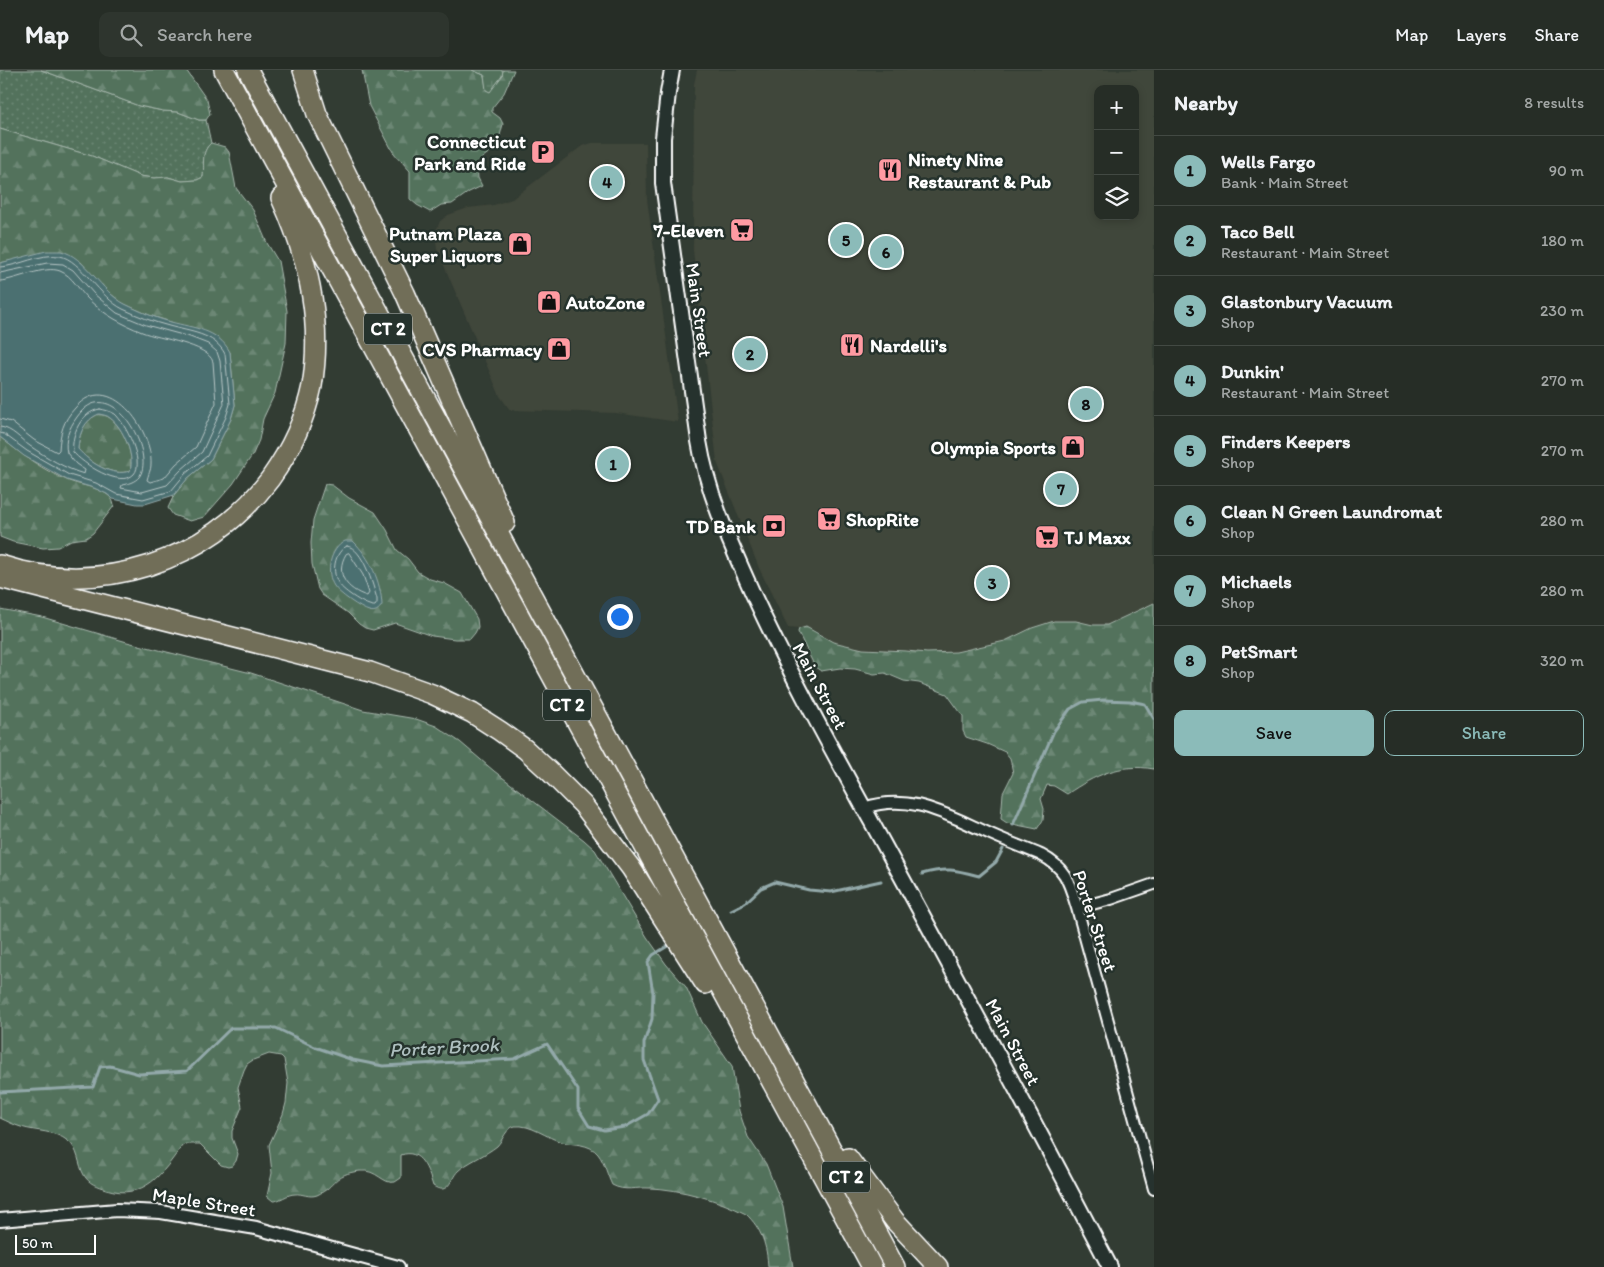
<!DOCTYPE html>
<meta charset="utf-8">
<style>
:root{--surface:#262d26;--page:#2e352e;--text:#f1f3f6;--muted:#a4a8a7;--line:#424943;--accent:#8bbbb9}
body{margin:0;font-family:Itim,sans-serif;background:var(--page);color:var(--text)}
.controls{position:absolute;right:15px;top:15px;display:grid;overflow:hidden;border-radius:10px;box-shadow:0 2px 8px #0003}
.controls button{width:45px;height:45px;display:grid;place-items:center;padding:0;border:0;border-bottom:1px solid var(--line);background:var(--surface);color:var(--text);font:25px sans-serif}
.scale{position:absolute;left:15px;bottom:12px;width:81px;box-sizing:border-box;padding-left:5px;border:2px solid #fff;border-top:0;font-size:14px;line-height:18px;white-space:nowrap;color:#fff;-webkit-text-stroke:4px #26332d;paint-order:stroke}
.you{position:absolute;left:619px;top:546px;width:18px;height:18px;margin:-12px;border:4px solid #fff;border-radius:50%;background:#1a73e8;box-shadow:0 0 0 8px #1a73e833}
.badge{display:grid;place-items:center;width:32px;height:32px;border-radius:50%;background:var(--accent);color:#111;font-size:16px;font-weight:700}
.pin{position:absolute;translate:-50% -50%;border:2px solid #fff;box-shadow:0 1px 5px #0006}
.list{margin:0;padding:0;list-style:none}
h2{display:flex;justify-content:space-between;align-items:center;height:65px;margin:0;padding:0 20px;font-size:21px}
h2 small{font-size:16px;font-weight:400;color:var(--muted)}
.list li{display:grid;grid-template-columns:32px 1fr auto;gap:15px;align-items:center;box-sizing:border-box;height:70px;padding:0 20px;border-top:1px solid var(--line)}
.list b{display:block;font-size:19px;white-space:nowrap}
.list p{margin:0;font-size:16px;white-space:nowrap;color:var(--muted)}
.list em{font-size:16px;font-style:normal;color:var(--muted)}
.actions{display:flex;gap:10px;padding:15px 20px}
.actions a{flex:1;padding:11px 0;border:1px solid var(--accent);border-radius:10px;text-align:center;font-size:18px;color:var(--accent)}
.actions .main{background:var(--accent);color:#111}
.icon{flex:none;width:28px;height:28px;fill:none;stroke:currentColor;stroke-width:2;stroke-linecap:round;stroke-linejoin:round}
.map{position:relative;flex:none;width:1154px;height:1197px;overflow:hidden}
header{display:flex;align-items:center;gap:30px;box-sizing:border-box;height:70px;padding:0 25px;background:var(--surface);border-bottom:1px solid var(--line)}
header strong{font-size:24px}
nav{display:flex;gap:28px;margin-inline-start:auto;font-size:18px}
.search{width:350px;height:45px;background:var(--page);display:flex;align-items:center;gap:12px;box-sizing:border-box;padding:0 18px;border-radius:10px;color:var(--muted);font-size:19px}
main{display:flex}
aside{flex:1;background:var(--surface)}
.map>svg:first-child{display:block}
</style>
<header>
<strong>Map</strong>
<div class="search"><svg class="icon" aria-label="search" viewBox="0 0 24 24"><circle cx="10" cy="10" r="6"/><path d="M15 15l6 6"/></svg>Search here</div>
<nav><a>Map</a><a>Layers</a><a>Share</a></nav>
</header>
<main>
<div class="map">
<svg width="1154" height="1197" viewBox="0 0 1154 1197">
<defs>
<pattern id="green-dots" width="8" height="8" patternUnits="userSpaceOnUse" patternTransform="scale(1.25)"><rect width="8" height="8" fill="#52725c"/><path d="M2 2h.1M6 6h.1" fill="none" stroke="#6c8774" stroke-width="1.8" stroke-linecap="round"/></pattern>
<pattern id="forest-firs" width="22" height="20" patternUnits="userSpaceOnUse" patternTransform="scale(1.25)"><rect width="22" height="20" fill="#52725c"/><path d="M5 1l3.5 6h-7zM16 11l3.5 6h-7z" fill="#6c8774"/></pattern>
<pattern id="wetland-marsh" width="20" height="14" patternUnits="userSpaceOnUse" patternTransform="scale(1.25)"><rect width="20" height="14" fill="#52725c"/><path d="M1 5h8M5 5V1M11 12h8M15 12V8" fill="none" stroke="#6c8774"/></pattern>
</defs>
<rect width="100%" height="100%" fill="#323c33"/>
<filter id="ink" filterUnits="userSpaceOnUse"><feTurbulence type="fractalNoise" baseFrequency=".02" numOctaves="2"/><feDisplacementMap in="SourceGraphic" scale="10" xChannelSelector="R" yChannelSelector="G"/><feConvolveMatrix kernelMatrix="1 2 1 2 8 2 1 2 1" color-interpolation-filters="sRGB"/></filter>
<g filter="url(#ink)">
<path fill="#40463a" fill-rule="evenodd" d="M697 0H1154V533L1107 555H1093L1076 551 1032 558 1005 571 956 582 927 583 906 581 863 579 833 572 816 561 802 557 799 559 788 558 759 498 717 392 693 180 694 14ZM1098 19H1135V146H1098Z
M592 73H646L647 129 678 352 616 343 510 340 500 326 437 179 435 164 440 151 448 145 468 138 494 135 512 129 582 76Z"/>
<path fill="url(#green-dots)" stroke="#a8b8ae" d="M0 0H41L139 36 163 41 178 42 199 50H206L211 73C200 83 205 94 203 107L197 110 182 111 168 107 154 108 140 106 92 86 0 59Z"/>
<path fill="url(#forest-firs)" stroke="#a8b8ae" d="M41 0H186L207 30 210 44 206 50H199L178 42 163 41 139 36Z
M362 0H472L484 5 486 17 502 6 503 0H514L504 23 492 38V42L500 48 503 54 497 77 483 87 477 97 478 108 482 116 469 122 452 134 441 135 430 142 417 135 410 129V101L393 82 369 36Z
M0 59 92 86 140 106 154 108 168 107 182 111 197 110 203 107C205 94 200 83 211 73L225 77 229 82 236 118 253 140 267 173 278 191 287 241 286 273 275 323 263 349 259 370 253 384 233 414 204 447 190 451 173 445 168 438 174 425 188 408 211 389 231 349 235 335 230 282 171 252 149 245 122 233 101 216 81 192 9 191 0 193Z
M99 344C103 345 106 345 110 348 123 357 135 386 130 401 112 407 90 393 78 379 79 364 84 350 99 344Z
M0 367C21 384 44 401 69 411 79 415 90 416 99 420 107 424 113 427 114 436L93 463 86 468 71 470 58 477 43 478 13 472 0 467Z
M325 414 332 415 349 428 375 442 387 460 397 480 408 489 418 502 430 509 444 513 462 523 477 549 478 557 475 563 470 569H455L432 566 395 553 373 560 365 558 359 554 348 543 322 525 318 519 312 494 311 473 313 450Z
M1154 533V699C1120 693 1095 705 1067 724L1054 716 1047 715 1041 729 1044 739 1043 750 1037 759 1007 753 1001 749 1003 723 1013 703 1010 688 1005 682 987 674 966 667 963 661V646L947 624 919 613 904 611 885 603 874 604 855 599 840 598 821 601 815 597 798 562 799 559 806 557 833 572 863 579 906 581 927 583 956 582 1005 571 1032 558 1054 551H1076L1093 555H1107Z
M0 539 42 547 127 572 251 603 363 640 416 649 436 656 460 672 494 701 584 770 595 780 647 867 666 894 686 917 702 952 732 996 739 1041 748 1067 766 1094 783 1137 793 1197H768C767 1176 762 1159 746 1144 719 1130 681 1119 650 1118 636 1117 625 1122 612 1115 607 1105 605 1093 598 1084 589 1073 574 1075 562 1072 547 1068 531 1054 515 1056 506 1058 503 1070 497 1076 486 1085 466 1093 458 1101 450 1109 449 1126 433 1116 428 1100 421 1078 401 1085V1108L395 1112C383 1115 377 1099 360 1101 332 1104 337 1116 317 1125 309 1128 302 1123 295 1124 287 1124 280 1131 273 1131L267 1126 272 1103 269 1075 283 1044 286 1033 288 1013 284 989 281 986 269 984 253 990 247 994 244 1000 238 1017 242 1037 232 1061V1068L238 1084 236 1091 232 1096 228 1097 221 1095 200 1074H185L182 1076C163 1103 144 1131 106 1119 97 1116 89 1114 84 1105 78 1095 79 1079 68 1071 54 1060 37 1062 21 1057 14 1055 7 1051 0 1048Z"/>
<path fill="url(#wetland-marsh)" stroke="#a8b8ae" d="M472 0H503L502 6 490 22 486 20 484 5Z"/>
<path fill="#4b7071" stroke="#93a9aa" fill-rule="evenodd" d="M46 181C50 181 56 181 61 181 85 186 101 222 125 234 139 241 155 248 171 252 193 258 218 259 230 282L235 335 231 349 211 389 188 408 174 425 145 434H137L113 429 107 424 94 418 67 410 24 386 0 367V193ZM99 344C103 345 107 345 110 348 123 357 135 386 130 401 112 407 90 393 78 379 79 364 84 350 99 344Z
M345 471H353C370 487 381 512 382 535 379 540 375 543 369 541 361 539 338 523 334 516 325 502 330 479 345 471Z"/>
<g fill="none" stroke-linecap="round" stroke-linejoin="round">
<path stroke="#b7c6c6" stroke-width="1" d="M0 197C20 196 39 183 60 186 81 190 100 228 123 239 138 246 153 252 169 256 190 262 214 263 225 284L230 334 226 347 207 386 185 404 171 421 143 429 116 424 96 413 69 405 27 381 4 364 0 363
M0 203 47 193 63 194 73 200 94 224 117 243 146 255 190 267 208 274 217 282 220 291 224 334 202 382 181 400 167 415 142 422 121 418 122 415C127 414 135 412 139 407 157 384 111 299 77 347 69 358 64 370 67 383L76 394 85 400 84 404C66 399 46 387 30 376 21 370 12 358 0 357
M0 211C16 210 45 195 60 201 73 206 79 221 89 230 105 245 122 254 142 262 159 269 208 274 213 292L216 333 196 377 176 394 164 408 150 412 147 410C148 405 151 400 151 395 153 360 109 298 75 338 63 351 60 363 59 380L57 382 34 370 11 352 0 349
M100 339C105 340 110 341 115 344 125 353 145 392 134 404 120 419 82 393 73 382 71 364 81 342 100 339Z
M347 476C363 478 373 515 377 529V533L375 536C367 537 343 521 339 514 331 503 334 482 347 476Z
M349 483 363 505 369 523 367 526C347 520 334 504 346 484Z"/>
<path stroke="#93a9aa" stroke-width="3" d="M1013 755 1054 661 1070 639 1083 632 1103 630 1130 631 1145 634 1154 649
M922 804C946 797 956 800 979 806L996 792 1003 779
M731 840 745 833 761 818 775 812 809 820 831 822 881 811
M0 1022 93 1017 100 997 110 996 139 1004 187 1001 231 958H276L315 977 353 990 383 996 514 989 547 974 578 1020V1038L589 1056 604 1060 625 1057 648 1044 658 1029 644 990V973L652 949 653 923 648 892 653 885 671 874"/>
<defs>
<path id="minor" d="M864 738C909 723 943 743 984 761 1003 770 1022 777 1041 785 1066 798 1069 812 1077 838L1154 1119
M1077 838 1111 829 1154 814"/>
<path id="tertiary" d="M0 1150 117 1140 161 1142 256 1158 398 1197"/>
<path id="secondary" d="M672 0 668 23 663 68V113L699 371C708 426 731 474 753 524 789 602 830 676 871 751 952 899 1032 1047 1110 1197"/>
<path id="motorway" d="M224 0 872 1197
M248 0 895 1197
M303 0 317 44 405 223 505 453
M0 495C99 528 208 492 270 409 290 381 305 350 312 316 323 251 308 187 281 128
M0 508 370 602 432 624 472 643 500 661 525 679 550 702 583 735 631 798 705 914
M848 1088 895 1151 938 1197"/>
</defs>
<use href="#minor" stroke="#fff" stroke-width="14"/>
<use href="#tertiary" stroke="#fff" stroke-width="16"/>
<use href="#secondary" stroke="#fff" stroke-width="18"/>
<use href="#motorway" stroke="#fff" stroke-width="22"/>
<use href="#minor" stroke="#26332d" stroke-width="10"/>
<use href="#tertiary" stroke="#26332d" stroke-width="12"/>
<use href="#secondary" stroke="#26332d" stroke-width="14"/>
<use href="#motorway" stroke="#716e59" stroke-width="19"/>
</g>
</g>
<defs>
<symbol id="parking-square" viewBox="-11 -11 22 22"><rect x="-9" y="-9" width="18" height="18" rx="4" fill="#ff9aa2" stroke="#26332d"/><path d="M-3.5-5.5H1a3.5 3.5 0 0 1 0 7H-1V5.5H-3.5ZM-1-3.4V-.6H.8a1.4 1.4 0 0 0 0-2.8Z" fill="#111"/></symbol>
<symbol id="restaurant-square" viewBox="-11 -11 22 22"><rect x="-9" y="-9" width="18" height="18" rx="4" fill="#ff9aa2" stroke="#26332d"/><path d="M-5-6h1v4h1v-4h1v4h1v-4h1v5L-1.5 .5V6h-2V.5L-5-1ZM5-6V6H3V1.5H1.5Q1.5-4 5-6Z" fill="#111"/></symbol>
<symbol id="supermarket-square" viewBox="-11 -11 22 22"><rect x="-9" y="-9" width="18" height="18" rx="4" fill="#ff9aa2" stroke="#26332d"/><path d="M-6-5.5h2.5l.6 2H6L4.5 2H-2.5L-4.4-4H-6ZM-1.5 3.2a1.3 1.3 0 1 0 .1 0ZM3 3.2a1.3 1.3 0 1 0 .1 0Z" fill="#111"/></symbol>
<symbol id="shop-square" viewBox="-11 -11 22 22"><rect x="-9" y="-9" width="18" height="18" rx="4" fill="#ff9aa2" stroke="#26332d"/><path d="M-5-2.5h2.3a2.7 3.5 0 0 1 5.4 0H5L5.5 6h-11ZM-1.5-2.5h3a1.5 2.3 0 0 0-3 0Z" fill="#111"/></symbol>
<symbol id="bank-square" viewBox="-11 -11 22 22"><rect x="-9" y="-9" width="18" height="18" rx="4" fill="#ff9aa2" stroke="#26332d"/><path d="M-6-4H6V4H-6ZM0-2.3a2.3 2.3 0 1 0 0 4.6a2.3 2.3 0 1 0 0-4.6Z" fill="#111"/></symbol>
</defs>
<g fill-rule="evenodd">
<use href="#parking-square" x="529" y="68" width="28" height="28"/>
<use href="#restaurant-square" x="876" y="86" width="28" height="28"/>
<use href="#supermarket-square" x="728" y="146" width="28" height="28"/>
<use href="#shop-square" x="506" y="160" width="28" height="28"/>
<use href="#shop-square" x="535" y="218" width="28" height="28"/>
<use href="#restaurant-square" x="838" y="261" width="28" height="28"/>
<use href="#shop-square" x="545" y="265" width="28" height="28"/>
<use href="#shop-square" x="1059" y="363" width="28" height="28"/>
<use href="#supermarket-square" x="815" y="435" width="28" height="28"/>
<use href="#bank-square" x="760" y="442" width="28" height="28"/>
<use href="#supermarket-square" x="1033" y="453" width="28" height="28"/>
</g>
<g text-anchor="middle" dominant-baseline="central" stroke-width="5" stroke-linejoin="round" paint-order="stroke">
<g fill="#26332d" stroke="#bec2c0" stroke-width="1">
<rect x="364" y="243.5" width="48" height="31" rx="4"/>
<rect x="543" y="619.5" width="48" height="31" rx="4"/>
<rect x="822" y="1091.5" width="48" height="31" rx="4"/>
</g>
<g font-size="18" font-weight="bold" fill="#fff">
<text x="388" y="259">CT 2</text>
<text x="567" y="635">CT 2</text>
<text x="846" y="1107">CT 2</text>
</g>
<g font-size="19" font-weight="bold" fill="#fff" stroke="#26332d" text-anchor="end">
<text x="526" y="71">Connecticut<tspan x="526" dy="22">Park and Ride</tspan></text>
<text x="908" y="89" text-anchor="start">Ninety Nine<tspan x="908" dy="22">Restaurant &amp; Pub</tspan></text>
<text x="724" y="160">7-Eleven</text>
<text x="502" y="163">Putnam Plaza<tspan x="502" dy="22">Super Liquors</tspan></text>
<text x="566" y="232" text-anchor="start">AutoZone</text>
<text x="870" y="275" text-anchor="start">Nardelli's</text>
<text x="542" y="279">CVS Pharmacy</text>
<text x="1056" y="377">Olympia Sports</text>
<text x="846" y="449" text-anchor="start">ShopRite</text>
<text x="756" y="456">TD Bank</text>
<text x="1064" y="467" text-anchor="start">TJ Maxx</text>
</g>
<g font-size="19" fill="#fff" stroke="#26332d">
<text transform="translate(699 240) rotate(82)">Main Street</text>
<text transform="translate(820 616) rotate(62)">Main Street</text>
<text transform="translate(1095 851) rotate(72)">Porter Street</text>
<text transform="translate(1013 972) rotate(62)">Main Street</text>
<text transform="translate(204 1132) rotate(9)">Maple Street</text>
</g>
<g font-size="20" font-style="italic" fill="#aebfbf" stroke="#26332d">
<text transform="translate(444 977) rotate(-3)">Porter Brook</text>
</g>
</g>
</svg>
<div class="controls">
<button>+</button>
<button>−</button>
<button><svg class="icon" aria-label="layers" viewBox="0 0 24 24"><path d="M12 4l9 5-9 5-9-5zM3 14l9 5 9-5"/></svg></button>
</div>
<div class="scale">50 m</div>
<div class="you"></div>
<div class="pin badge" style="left:613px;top:394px">1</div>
<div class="pin badge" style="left:750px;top:284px">2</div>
<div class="pin badge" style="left:992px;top:513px">3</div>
<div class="pin badge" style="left:607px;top:112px">4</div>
<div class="pin badge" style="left:846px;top:170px">5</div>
<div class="pin badge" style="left:886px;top:182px">6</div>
<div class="pin badge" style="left:1061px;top:419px">7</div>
<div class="pin badge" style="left:1086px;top:334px">8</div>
</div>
<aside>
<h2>Nearby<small>8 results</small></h2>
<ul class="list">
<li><span class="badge">1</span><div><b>Wells Fargo</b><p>Bank · Main Street</p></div><em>90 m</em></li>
<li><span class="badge">2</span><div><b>Taco Bell</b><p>Restaurant · Main Street</p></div><em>180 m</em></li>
<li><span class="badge">3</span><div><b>Glastonbury Vacuum</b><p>Shop</p></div><em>230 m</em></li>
<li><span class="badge">4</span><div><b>Dunkin'</b><p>Restaurant · Main Street</p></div><em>270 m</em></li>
<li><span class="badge">5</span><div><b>Finders Keepers</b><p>Shop</p></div><em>270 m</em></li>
<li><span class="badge">6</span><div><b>Clean N Green Laundromat</b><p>Shop</p></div><em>280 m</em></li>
<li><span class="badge">7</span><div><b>Michaels</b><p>Shop</p></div><em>280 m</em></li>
<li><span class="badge">8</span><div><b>PetSmart</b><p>Shop</p></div><em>320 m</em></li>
</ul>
<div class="actions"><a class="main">Save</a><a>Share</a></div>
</aside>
</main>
